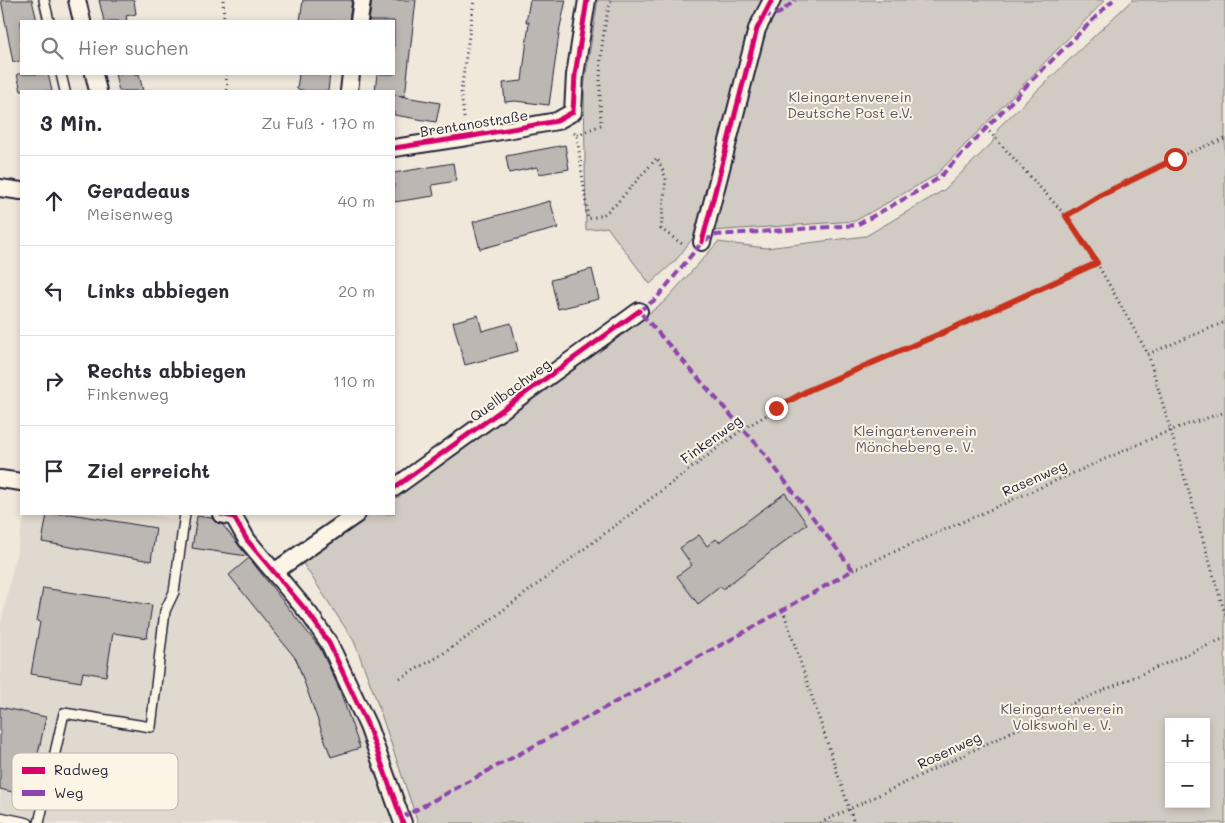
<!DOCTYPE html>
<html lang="de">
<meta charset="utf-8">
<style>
:root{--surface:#fff;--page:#f2f2f3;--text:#2b2b33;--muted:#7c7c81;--line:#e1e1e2}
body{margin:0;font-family:Mali,sans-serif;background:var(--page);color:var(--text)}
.controls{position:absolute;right:15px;bottom:15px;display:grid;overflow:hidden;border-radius:0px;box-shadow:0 2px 8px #0003}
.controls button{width:45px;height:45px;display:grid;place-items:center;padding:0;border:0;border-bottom:1px solid var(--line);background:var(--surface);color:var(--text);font:25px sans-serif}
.stop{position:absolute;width:15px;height:15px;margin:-11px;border:4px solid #c8321e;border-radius:50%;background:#fff}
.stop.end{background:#c8321e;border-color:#fff;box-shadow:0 1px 5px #0008}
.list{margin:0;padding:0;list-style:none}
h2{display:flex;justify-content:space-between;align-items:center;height:65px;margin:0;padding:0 20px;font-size:21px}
h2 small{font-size:16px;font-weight:400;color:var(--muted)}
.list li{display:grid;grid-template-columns:32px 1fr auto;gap:15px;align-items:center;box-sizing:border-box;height:90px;padding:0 20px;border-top:1px solid var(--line)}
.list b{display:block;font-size:19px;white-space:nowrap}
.list p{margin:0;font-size:16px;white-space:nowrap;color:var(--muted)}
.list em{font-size:16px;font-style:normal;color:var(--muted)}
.icon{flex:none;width:28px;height:28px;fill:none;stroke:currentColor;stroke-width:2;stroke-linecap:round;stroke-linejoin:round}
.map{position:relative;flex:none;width:1225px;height:823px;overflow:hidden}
.search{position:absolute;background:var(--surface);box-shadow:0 2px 8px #0003;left:20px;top:20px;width:375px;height:55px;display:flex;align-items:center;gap:12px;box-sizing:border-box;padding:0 18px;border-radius:0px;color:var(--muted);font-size:19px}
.panel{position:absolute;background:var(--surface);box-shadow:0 2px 8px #0003;left:20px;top:90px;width:375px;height:425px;border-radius:0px}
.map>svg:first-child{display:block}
</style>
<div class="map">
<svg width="1225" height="823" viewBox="0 0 1225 823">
<rect width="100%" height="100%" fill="#efe8db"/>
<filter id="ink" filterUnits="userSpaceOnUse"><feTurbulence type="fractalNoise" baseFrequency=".02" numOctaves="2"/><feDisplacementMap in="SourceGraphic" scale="10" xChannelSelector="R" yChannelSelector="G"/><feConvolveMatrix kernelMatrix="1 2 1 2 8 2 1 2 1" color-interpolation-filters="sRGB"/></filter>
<g filter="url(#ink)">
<path fill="#e0d9cf" d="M25 514H145L201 523 243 545 298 612 326 650 364 732 397 823H0V628Z"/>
<path fill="#d1cbc3" stroke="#7a767f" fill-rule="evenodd" d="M598 0H762L749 25 699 230 676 260 650 284 607 227 586 230 584 87Z
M776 0H1105L936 175 855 221 711 231 764 24Z
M1132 0H1225V823H418L375 696 354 641 302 562 370 514H394V496L637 322 664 302 718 242 766 248 866 236 944 190 992 143 999 127ZM1169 722H1206V804H1169Z"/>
<path fill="#bcb7b3" stroke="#22223b" d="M1 0H32L37 21H21V61L13 62Z
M99 0H134L136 14 126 16 127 21H104Z
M303 0H352L349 21H300Z
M372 0H416L405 96 394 95V91H375L377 74H394V21H369Z
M530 0H566L560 27 549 105 515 101 505 102 503 83 522 81 529 22H526Z
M17 74H48L52 91H21Z
M115 74H139L143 91H119Z
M299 74H330L328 91H306L297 89Z
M394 95 440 103 436 122 394 115Z
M565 145 569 169 539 174 537 167 509 173 506 156Z
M453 163 456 181 432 185 434 196 394 202V173Z
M550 201 558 228 480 249 473 222Z
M592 269 599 299 558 309 551 280Z
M478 315 482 331 511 323 518 351 465 365 453 322Z
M785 493 807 524 723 589 721 586 698 604 677 576 692 565 680 548 699 535 707 546 716 539 719 542Z
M47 514H71L156 528 151 561 42 542Z
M197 516 212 518 215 522 223 525 247 556 192 548Z
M249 558 320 648 339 688 360 748 331 757 296 659 229 575Z
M43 588 152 605 147 638 113 633 106 676 83 672 81 682 31 674 40 622 37 621Z
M0 707 46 717 29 796 0 789Z"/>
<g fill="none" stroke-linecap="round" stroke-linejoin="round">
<defs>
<path id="lane" d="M44 0 49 21
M61 74 65 91
M0 817 28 823
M39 823 64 713 151 727 165 611 174 592 185 514"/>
<path id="street" d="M77 0 82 21
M359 21 362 0
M94 74 98 91
M349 91 351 74
M394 148 467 137 557 121 573 112 575 75 587 0
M0 188 21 191
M702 242 757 29 772 0
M0 479 21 482
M394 488 639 311
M221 514 234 517 247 540 310 615 329 643 368 726 403 823
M274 572 357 514"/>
</defs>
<use href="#lane" stroke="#22223b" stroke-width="12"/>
<use href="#street" stroke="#22223b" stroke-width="20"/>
<path stroke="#22223b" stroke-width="3" stroke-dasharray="1 4" stroke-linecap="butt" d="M223 0 224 21
M226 74 227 91
M464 118 461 92 474 0
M986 128 1066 216 1097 263 1148 354 1225 614
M574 133 577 135 588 219 603 215 616 204 657 158 666 178 661 229 685 246
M577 135 601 125C599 84 599 40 611 0
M1066 216C1116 186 1169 158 1225 139
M1148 354 1225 322
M853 570 1171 430 1225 412
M783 610 854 823
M400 678 438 657 473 633 743 429 809 390 942 333 1097 263
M820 823 1060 709 1225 638"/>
<use href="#lane" stroke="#fcf5e5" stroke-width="9"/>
<use href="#street" stroke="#fcf5e5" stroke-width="16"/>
<path stroke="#8e44ad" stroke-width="4" stroke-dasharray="8 4" stroke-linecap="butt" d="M763 17 780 13 795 0
M401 818 741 634 853 570 759 447 639 311 656 299 702 242 715 235 857 225 911 195 939 178 1031 81 1113 0"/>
<defs>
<path id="cycleway" d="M394 148 467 137 557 121 573 112 575 75 587 0
M702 242 757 29 772 0
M394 488 639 311
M221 514 234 517 247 540 310 615 329 643 368 726 403 823"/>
</defs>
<use href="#cycleway" stroke="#fcf5e5" stroke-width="8"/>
<use href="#cycleway" stroke="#d6006c" stroke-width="5"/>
</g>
</g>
<g fill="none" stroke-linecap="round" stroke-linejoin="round" filter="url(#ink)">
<path stroke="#c8321e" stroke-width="6" d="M776 408 809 390 942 333 1097 263 1066 216 1099 196 1175 159"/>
</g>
<g text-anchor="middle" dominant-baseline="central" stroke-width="4" stroke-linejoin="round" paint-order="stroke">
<g font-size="14" fill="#575564" stroke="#fcf5e5">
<text x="850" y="96">Kleingartenverein<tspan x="850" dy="16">Deutsche Post e.V.</tspan></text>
<text x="915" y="430">Kleingartenverein<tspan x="915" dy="16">Möncheberg e. V.</tspan></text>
<text x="1062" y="708">Kleingartenverein<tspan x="1062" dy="16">Volkswohl e. V.</tspan></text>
</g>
<g font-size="14" fill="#22223b" stroke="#fcf5e5">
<text transform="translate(474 123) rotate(-9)">Brentanostraße</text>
<text transform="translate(510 390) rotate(-36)">Quellbachweg</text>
<text transform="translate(711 439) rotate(-36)">Finkenweg</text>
<text transform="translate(1034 478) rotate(-24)">Rasenweg</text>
<text transform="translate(949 750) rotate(-25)">Rosenweg</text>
</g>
</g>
<rect x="12" y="753" width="166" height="57" rx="8" fill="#fcf5e5" stroke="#bbb6b2" stroke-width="1"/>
<rect x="22" y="767" width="23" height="7" fill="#d6006c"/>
<rect x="22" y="790" width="23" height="6" fill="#8e44ad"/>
<g font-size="14" fill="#22223b">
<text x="54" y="775">Radweg</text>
<text x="54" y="798">Weg</text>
</g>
</svg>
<div class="controls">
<button>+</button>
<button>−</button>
</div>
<div class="stop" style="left:1175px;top:159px"></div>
<div class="stop end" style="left:776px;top:408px"></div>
<div class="search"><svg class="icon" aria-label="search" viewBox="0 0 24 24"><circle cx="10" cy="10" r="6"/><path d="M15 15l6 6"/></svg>Hier suchen</div>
<section class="panel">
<h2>3 Min.<small>Zu Fuß · 170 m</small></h2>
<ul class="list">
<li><svg class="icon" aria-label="ahead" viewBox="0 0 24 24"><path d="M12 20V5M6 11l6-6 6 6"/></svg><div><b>Geradeaus</b><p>Meisenweg</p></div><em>40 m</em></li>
<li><svg class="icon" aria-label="left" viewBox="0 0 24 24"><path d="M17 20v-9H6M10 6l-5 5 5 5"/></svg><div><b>Links abbiegen</b></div><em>20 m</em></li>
<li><svg class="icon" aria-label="right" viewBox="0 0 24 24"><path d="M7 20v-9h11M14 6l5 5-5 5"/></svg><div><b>Rechts abbiegen</b><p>Finkenweg</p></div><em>110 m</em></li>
<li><svg class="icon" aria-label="arrive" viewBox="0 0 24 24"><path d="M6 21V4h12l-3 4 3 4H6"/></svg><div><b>Ziel erreicht</b></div></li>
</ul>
</section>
</div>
